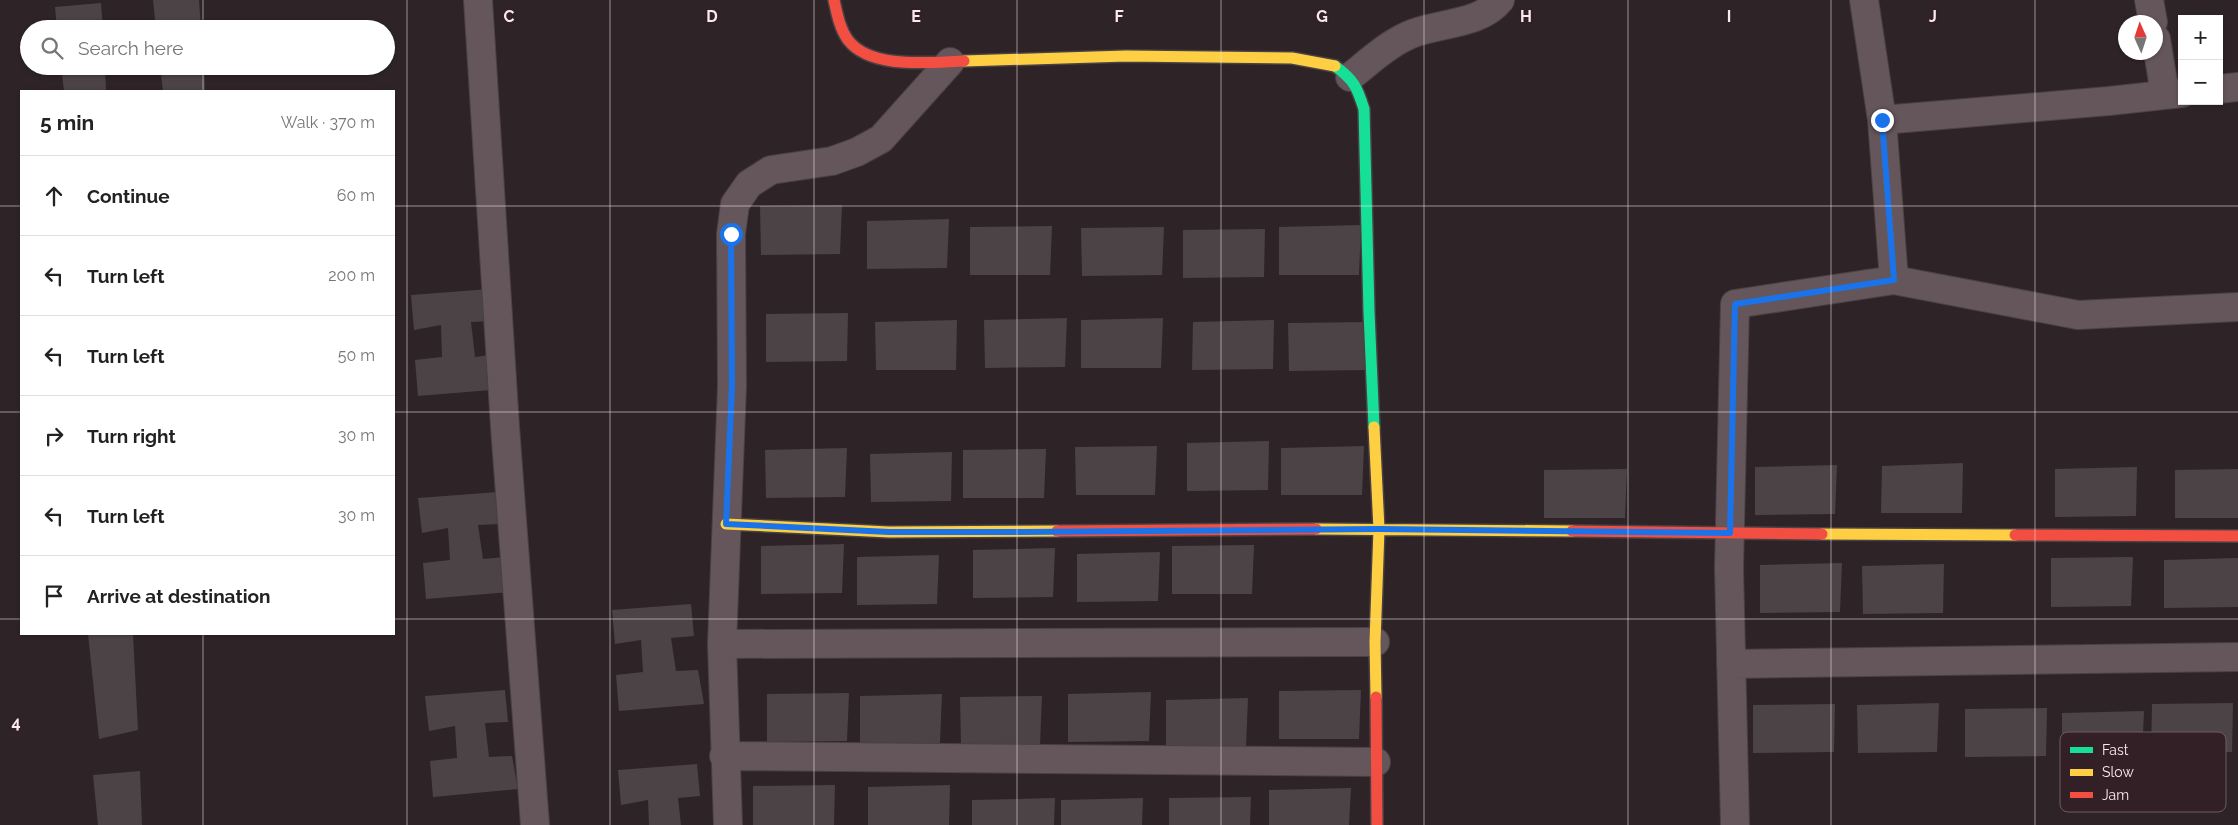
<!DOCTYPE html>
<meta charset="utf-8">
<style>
:root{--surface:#fff;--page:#f2f2f2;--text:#222;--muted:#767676;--line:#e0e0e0}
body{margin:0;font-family:Raleway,sans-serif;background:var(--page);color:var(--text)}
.controls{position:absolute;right:15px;top:15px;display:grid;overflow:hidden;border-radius:0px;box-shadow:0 1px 4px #0004}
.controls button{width:45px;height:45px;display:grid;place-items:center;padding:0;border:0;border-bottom:1px solid var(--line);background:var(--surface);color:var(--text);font:25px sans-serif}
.compass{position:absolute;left:2118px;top:15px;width:45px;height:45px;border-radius:50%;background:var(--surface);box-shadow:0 1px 4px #0004;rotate:357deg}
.stop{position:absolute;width:15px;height:15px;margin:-11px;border:4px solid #1a73e8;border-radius:50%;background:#fff}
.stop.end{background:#1a73e8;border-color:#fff;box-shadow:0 1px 5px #0008}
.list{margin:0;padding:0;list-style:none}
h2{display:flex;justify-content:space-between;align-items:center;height:65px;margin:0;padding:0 20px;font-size:21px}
h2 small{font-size:16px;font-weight:400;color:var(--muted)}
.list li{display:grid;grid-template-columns:32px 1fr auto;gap:15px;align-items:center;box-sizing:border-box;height:80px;padding:0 20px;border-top:1px solid var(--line)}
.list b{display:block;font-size:19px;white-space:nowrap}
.list em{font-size:16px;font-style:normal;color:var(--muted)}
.icon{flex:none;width:28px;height:28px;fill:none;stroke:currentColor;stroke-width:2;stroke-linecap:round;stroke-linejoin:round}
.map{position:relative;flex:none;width:2238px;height:825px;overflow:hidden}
.search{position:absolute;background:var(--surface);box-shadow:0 1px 4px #0004;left:20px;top:20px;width:375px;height:55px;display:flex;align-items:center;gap:12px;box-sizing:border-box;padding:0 18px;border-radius:28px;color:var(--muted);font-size:19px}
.panel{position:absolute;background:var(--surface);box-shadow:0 1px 4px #0004;left:20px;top:90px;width:375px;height:545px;border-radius:0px}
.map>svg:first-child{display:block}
</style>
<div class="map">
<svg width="2238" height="825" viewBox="0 0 2238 825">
<rect width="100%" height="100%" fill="#2e2427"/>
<path fill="#4b4346" d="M153 0H199L201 29H156Z
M101 3 103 29H57L55 7Z
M61 66H105L106 91H64Z
M160 66H204L205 91H163Z
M842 205 840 254 761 255 760 206Z
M949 219 947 268 867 269V221Z
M1361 225 1359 275H1279V227Z
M1052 226 1050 275H970V227Z
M1164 227 1162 275 1082 276 1081 228Z
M1265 229 1264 277 1183 278V230Z
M490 289 493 321 471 322 475 357 498 354 503 389 418 396 415 360 442 357 441 325 414 330 411 295Z
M848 313 847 361 766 362V314Z
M1067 318 1065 367 985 368 984 320Z
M1163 318 1161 368H1081V320Z
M957 320 956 370H876L875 322Z
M1274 320 1273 369 1192 370 1193 322Z
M1370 322 1368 370 1289 371 1288 323Z
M1269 441 1268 490 1187 491V443Z
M1157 446 1155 495H1076L1075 447Z
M1364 446 1362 495H1281V448Z
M847 448 845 497 766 498 765 450Z
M1046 449 1044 498H963V450Z
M952 452 951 501 871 502 870 454Z
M1963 463 1962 513H1881L1882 466Z
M1837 465 1835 514 1755 515V467Z
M2137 467 2136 516 2055 517V469Z
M1627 469 1625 518H1544V470Z
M2238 469V518H2175V470Z
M498 492 500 524 478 525 483 559 505 557 511 592 426 599 423 563 450 560 448 528 422 533 418 498Z
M844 544 842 593 761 594V546Z
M1254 545 1252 594H1172V546Z
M1055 548 1053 597 973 598V550Z
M1160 552 1158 601 1077 602V554Z
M939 555 937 604 857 605V557Z
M2133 557 2131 606 2051 607V558Z
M2238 558V607L2164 608V560Z
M1842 563 1840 612 1760 613V565Z
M1944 564 1943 613 1863 614 1862 566Z
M691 604 694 636 671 638 676 671 698 670 704 704 619 711 616 675 643 672 641 640 615 644 612 610Z
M88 634H133L138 730 99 739Z
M505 690 508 722 485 723 489 757 512 756 518 789 433 797 430 761 457 758 455 726 429 731 425 696Z
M1361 690 1359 739H1279V691Z
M1151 692 1149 741 1068 742V694Z
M849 693 847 741 767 742V694Z
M942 694 940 743 860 744V696Z
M1042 696 1040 745H961L960 697Z
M1248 698 1246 747 1166 748V700Z
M1939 703 1937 752 1858 753 1857 705Z
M2233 703 2232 752H2151L2152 704Z
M1835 704 1834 752 1753 753V705Z
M2047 708 2046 756 1965 757V709Z
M2144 711 2142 760H2062V713Z
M697 764 700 796 678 798 681 825H649L648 800 621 805 618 770Z
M140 771 142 825H98L93 775Z
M835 785 834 825H753V786Z
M950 785 949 825H868V787Z
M1351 788 1349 825H1269V790Z
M1251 797 1250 825H1169V798Z
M1055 798 1054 825H972V800Z
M1143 798 1142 825H1061V800Z"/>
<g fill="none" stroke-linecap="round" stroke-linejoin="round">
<defs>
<path id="street" d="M478 0 505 427 535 825
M2149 0 2153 22
M2156 39 2165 94
M1350 77C1370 61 1390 42 1414 33 1441 23 1481 24 1500 0
M2219 89 2238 87
M1882 120 2109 101 2182 93
M1894 280 2078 315 2238 307
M722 644 1375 642
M1731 664 2238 657
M724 756 1376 762
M728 825 722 644 732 386 731 234 735 204 749 184 771 170 832 161 857 152 881 139 950 62
M1735 825 1729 568 1735 304 1894 280 1882 120 1864 0"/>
<path id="fast" d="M1335 66C1354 80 1357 87 1364 109L1369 312 1374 427"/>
<path id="slow" d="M964 61 1126 56 1292 58 1335 66
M1374 427 1379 529 1375 642 1376 697
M726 524 889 532 1057 531
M1316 529 1572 531
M1822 534 2015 535"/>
<path id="jam" d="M834 0C837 14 840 29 848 40 871 70 931 62 964 61
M1057 531 1316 529
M1572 531 1822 534
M2015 535 2238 536
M1376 697 1377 825"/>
</defs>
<use href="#street" stroke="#494144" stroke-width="30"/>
<use href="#fast" stroke="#494144" stroke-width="14"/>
<use href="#slow" stroke="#494144" stroke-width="14"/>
<use href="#jam" stroke="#494144" stroke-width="14"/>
<use href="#street" stroke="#65565b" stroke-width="28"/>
<use href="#fast" stroke="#16e098" stroke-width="11"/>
<use href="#slow" stroke="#ffcf43" stroke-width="11"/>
<use href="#jam" stroke="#f24e42" stroke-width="11"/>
</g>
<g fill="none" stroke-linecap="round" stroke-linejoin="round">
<path stroke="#1a73e8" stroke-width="6" d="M731 234 732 386 726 524 889 532H1023L1379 529 1730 533 1735 304 1894 280 1882 120"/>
</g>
<path fill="none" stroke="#f8ebef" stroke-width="1" stroke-opacity="0.55" d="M203 0V29M407 0V825M610 0V825M814 0V825M1017 0V825M1221 0V825M1424 0V825M1628 0V825M1831 0V825M2035 0V825M203 66V91M0 206H21M394 206H2238M0 412H21M394 412H2238M0 619H21M394 619H2238M203 634V825"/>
<rect x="2060" y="732" width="166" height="80" rx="8" fill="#322026" stroke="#6d5d62" stroke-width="1"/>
<rect x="2070" y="747" width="23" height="6" fill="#16e098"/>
<rect x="2070" y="769" width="23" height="7" fill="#ffcf43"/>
<rect x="2070" y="792" width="23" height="6" fill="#f24e42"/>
<g font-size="14" fill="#f8ebef">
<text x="2102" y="755">Fast</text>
<text x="2102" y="777">Slow</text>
<text x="2102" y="800">Jam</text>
</g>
<g font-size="16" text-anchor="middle" font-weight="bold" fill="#f8ebef" stroke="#322026" stroke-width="4.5" stroke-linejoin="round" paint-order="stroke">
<text x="509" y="22">C</text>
<text x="712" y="22">D</text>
<text x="916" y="22">E</text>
<text x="1119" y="22">F</text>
<text x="1322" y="22">G</text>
<text x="1526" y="22">H</text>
<text x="1729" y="22">I</text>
<text x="1933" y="22">J</text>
<text x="16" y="728">4</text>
</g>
</svg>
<div class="controls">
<button>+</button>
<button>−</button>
</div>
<svg class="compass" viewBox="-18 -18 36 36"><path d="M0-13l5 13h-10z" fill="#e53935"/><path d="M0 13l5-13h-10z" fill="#767676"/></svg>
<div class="stop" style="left:731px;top:234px"></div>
<div class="stop end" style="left:1882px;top:120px"></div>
<div class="search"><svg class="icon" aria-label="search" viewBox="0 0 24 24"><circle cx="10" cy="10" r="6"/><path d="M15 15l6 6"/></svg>Search here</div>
<section class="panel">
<h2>5 min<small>Walk · 370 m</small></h2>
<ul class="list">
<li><svg class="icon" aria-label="ahead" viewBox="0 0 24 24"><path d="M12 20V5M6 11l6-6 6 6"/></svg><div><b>Continue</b></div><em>60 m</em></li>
<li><svg class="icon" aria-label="left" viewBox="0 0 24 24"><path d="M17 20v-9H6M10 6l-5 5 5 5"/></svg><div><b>Turn left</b></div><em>200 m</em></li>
<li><svg class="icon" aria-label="left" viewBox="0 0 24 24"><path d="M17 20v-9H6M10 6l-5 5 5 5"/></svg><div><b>Turn left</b></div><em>50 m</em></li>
<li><svg class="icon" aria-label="right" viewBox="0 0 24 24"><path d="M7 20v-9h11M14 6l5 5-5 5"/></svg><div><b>Turn right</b></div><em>30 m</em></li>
<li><svg class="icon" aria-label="left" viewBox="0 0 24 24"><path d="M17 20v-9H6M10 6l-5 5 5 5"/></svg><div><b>Turn left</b></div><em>30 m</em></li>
<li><svg class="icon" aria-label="arrive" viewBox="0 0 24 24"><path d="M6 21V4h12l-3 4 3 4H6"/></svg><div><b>Arrive at destination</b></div></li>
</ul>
</section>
</div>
